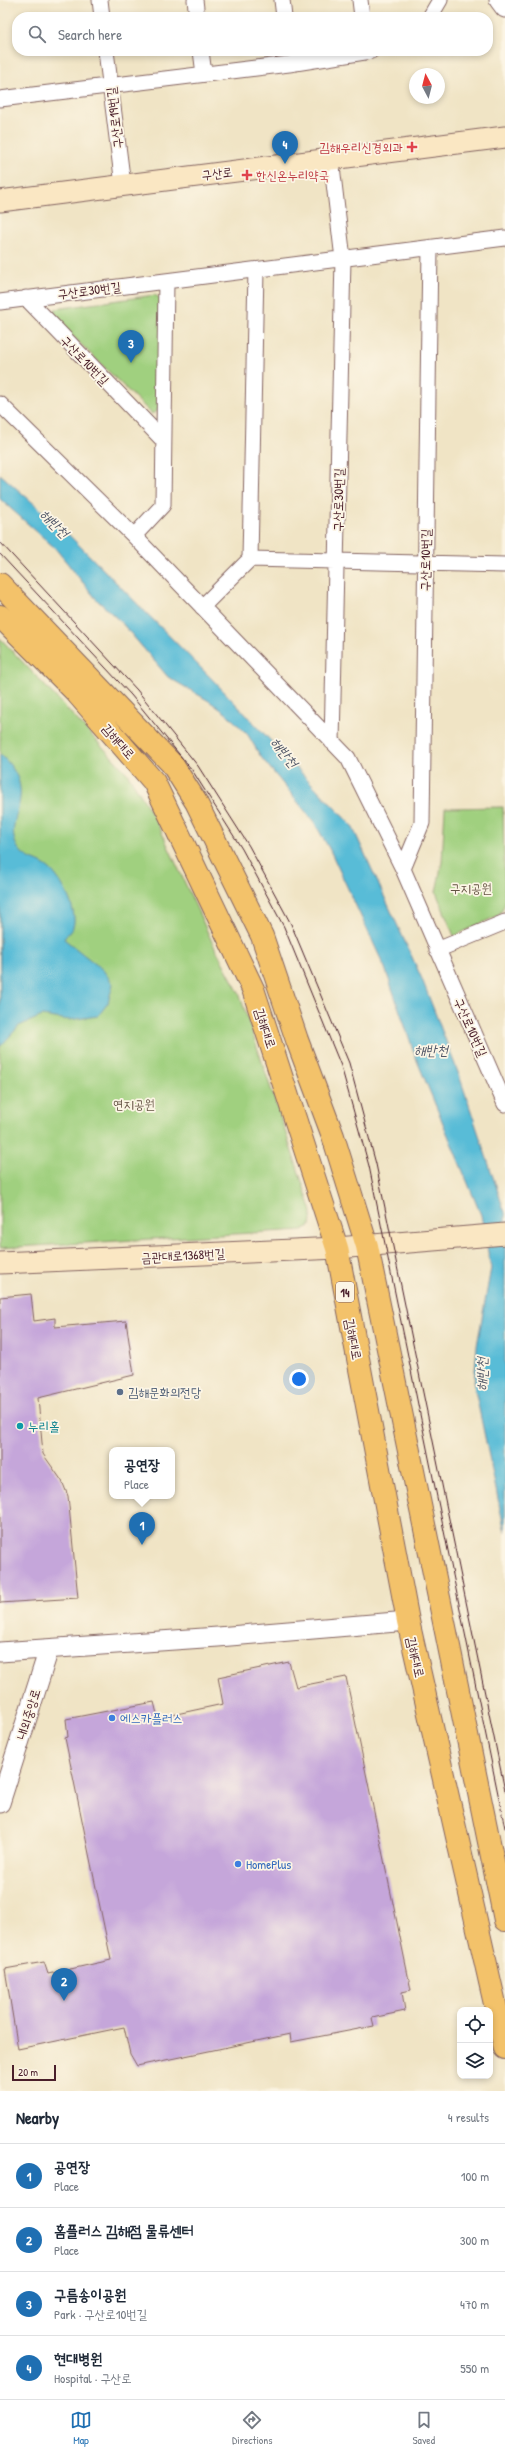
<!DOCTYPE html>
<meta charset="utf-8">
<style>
:root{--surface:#fff;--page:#f6f6f7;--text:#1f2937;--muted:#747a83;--line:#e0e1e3;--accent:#1f6fb2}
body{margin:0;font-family:"Patrick Hand","Poor Story",sans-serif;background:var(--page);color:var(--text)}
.controls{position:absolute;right:12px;bottom:12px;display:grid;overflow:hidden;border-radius:8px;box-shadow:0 2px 6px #0003}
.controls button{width:36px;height:36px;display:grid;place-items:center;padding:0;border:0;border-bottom:1px solid var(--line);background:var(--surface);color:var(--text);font:20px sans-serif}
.compass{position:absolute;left:409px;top:68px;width:36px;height:36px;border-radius:50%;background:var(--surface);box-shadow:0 2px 6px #0003;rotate:353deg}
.scale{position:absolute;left:12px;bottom:10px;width:44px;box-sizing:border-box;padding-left:4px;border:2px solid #4a1f2b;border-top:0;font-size:11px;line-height:14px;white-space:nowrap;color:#4a1f2b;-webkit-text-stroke:3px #fcf5e5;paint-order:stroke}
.you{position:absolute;left:299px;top:1379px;width:14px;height:14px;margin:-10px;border:3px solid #fff;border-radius:50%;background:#1a73e8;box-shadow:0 0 0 6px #1a73e833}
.badge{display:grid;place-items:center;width:26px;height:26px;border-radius:50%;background:var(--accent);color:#fff;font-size:13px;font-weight:700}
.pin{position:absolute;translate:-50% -33px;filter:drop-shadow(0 1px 2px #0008)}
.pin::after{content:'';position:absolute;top:21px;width:14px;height:12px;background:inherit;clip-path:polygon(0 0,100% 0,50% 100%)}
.popup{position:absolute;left:109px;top:1447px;width:66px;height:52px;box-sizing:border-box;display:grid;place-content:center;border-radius:8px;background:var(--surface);filter:drop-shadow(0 1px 3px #0005);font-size:13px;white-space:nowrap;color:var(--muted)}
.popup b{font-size:15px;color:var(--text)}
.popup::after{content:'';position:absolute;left:50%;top:100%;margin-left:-8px;border:8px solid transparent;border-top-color:var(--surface)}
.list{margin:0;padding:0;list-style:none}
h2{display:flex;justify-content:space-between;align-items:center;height:52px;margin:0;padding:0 16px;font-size:17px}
h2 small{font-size:13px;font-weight:400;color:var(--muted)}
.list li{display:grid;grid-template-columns:26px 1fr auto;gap:12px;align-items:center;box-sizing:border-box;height:64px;padding:0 16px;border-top:1px solid var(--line)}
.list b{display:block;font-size:15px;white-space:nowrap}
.list p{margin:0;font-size:13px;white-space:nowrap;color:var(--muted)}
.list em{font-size:13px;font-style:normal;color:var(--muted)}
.icon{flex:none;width:22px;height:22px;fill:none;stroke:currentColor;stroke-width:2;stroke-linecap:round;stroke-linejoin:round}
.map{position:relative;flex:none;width:505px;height:2091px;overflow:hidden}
.search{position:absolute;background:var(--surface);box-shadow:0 2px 6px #0003;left:12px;right:12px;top:12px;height:44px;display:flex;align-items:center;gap:10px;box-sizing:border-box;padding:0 14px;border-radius:16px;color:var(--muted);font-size:15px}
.sheet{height:308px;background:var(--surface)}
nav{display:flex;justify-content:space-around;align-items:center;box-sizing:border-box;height:56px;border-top:1px solid var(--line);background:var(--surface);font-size:11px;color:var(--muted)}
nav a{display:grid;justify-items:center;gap:2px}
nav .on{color:var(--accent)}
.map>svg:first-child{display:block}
</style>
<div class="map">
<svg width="505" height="2091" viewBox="0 0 505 2091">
<rect width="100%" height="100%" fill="#fcf5e5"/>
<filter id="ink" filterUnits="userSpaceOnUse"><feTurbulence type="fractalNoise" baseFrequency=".025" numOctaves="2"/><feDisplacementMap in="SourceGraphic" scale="8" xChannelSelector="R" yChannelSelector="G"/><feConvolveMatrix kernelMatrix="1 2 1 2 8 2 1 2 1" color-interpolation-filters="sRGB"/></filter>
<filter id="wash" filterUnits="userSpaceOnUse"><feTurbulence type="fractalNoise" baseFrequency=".012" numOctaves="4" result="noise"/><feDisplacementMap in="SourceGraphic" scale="16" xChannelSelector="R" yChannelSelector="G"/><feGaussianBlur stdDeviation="0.9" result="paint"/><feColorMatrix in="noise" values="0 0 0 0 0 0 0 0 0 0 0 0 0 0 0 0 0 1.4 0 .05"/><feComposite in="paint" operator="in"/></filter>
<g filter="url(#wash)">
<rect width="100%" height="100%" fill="#f0e4c5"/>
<path fill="#a0d07f" stroke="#757855" d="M155 295 168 303 160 409 152 414 53 317 55 309Z
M0 638 127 773 156 820 213 944 239 993 312 1212 310 1226 302 1230 0 1248Z
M503 807 505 904 499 915 454 936 436 892 442 862 445 808Z"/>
<path fill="#59bcd7" stroke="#526e81" d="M0 474 63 529 211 678 352 826 422 979 459 1075 505 1213V1532L474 1385 477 1346 491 1268 481 1215 416 1058 385 968 330 850 314 822 261 757 248 735 227 714 209 701 168 677 121 622 97 600 55 548 0 499Z
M0 754C44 795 0 819 18 848 26 860 36 859 46 866 60 875 79 911 73 927 71 931 66 935 64 939L103 970 113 984 108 1003 98 1016 69 1020 42 1016 19 1026 0 1047Z"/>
<g id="blocks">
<path fill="#c5a6da" d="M31 1294 34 1321 55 1318V1327L126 1321 134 1375 38 1398 43 1454 62 1481 68 1496 78 1598 0 1603V1297Z
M289 1662 296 1687 346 1677 411 1990 402 1992 405 2011 372 2018 374 2026 291 2042 290 2034 137 2066 130 2054 124 2027 18 2049 5 1969 44 1962 48 1974 111 1960 65 1738 68 1737 66 1719 154 1702 158 1718 223 1704 218 1677Z"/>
</g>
</g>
<g filter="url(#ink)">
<use href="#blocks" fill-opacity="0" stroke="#846461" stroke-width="1"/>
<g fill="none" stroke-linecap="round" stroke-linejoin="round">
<defs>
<path id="minor" d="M100 0 102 17
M195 0 197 17
M282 0 284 17
M360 0 362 17
M430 17 440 0
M106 51 123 185
M201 51 204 74
M0 99 289 64 371 51
M331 158 343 259 332 742
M26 298 162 439
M0 302 505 238
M0 404 134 536 348 758 403 869 505 1104
M134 536 163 505 166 281
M250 559 505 565
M202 607 250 559 256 270
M403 869 422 823 430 248
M437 950 505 922"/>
<path id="tertiary" d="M499 0 505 8
M0 1652 218 1637 408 1621
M0 1803 49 1649"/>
<path id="secondary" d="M0 201 505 137
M0 1263 337 1248 505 1234"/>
<path id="primary" d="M0 584 172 764 196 802 262 936 297 1040 333 1136 367 1246 505 1920
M0 616 75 691 154 782 253 989 337 1248 408 1621 505 2048"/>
</defs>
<use href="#minor" stroke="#846461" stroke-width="17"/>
<use href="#tertiary" stroke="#846461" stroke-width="21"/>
<use href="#secondary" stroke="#846461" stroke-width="23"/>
<use href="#primary" stroke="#846461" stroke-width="24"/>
<use href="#minor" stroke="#fff" stroke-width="15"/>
<use href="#tertiary" stroke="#fff" stroke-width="19"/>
<use href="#secondary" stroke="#fae7c3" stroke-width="21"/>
<use href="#primary" stroke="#f3c26a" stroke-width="22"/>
<path stroke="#4a1f2b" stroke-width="1" d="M0 542 137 690 198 766 249 846 291 924 349 1063 376 1164 505 1791
M0 554 131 695 192 770 242 849 284 927 341 1066 369 1166 505 1828"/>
</g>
</g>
<g fill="#e0444e" stroke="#fcf5e5" stroke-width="1.5">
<path d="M410 141h4v4h4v4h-4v4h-4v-4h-4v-4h4z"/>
<path d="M245 169h4v4h4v4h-4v4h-4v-4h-4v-4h4z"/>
</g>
<circle fill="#5c6f8a" stroke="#fcf5e5" stroke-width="1.5" cx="120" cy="1392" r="4"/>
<circle fill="#0f9aa8" stroke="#fcf5e5" stroke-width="1.5" cx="20" cy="1426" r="4"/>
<g fill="#3f7fe0" stroke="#fcf5e5" stroke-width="1.5">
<circle cx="112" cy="1718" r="4"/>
<circle cx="238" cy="1864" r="4"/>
</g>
<g text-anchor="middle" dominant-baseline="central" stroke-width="3.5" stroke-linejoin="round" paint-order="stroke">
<rect fill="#fcf5e5" stroke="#7f5f63" stroke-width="1" x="336" y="1282" width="18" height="20" rx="3"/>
<g font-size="12" font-weight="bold" fill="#4a1f2b">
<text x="345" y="1292">14</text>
</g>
<g font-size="13" fill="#4a1f2b" stroke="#fcf5e5">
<text transform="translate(114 118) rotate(-97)">구산로19번길</text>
<text transform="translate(217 173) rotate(-7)">구산로</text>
<text transform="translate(89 290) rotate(-7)">구산로30번길</text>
<text transform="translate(85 360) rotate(46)">구산로10번길</text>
<text transform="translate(338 500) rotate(-89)">구산로30번길</text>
<text transform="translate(425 560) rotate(-89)">구산로10번길</text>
<text transform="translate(119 741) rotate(49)">김해대로</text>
<text transform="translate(471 1027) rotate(66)">구산로10번길</text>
<text transform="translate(266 1028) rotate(72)">김해대로</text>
<text transform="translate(183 1255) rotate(-3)">금관대로1368번길</text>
<text transform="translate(354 1339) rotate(79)">김해대로</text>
<text transform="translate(416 1657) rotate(77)">김해대로</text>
<text transform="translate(28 1714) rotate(-73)">내외중앙로</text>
</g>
<g font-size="13" fill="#be3a42" stroke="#fcf5e5" text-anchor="end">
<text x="403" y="147">김해우리신경외과</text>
<text x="256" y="175" text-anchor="start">한신온누리약국</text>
</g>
<g font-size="13" fill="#645444" stroke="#fcf5e5">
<text x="471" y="888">구지공원</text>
<text x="134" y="1104">연지공원</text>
</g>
<g font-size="13" fill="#4e5e75" stroke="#fcf5e5" text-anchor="start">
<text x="128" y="1392">김해문화의전당</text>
</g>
<g font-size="13" fill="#0d838f" stroke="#fcf5e5" text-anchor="start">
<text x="28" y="1426">누리홀</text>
</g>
<g font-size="13" fill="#366cbe" stroke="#fcf5e5" text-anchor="start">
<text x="120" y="1718">에스카플러스</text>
<text x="246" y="1864">HomePlus</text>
</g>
<g font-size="14" font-style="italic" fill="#4f5667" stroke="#fcf5e5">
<text transform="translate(55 523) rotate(44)">해반천</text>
<text transform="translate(285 752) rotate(51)">해반천</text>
<text x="431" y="1049">해반천</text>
<text transform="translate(481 1374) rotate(-89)">해반천</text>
</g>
</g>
</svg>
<div class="controls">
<button><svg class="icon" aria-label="locate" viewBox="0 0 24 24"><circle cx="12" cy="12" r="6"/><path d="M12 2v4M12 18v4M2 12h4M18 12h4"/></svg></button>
<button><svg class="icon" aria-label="layers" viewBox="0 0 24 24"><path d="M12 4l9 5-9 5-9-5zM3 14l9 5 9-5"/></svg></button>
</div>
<svg class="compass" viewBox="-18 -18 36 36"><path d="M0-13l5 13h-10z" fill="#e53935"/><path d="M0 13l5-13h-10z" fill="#747a83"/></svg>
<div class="scale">20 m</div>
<div class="you"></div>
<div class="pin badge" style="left:142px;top:1545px">1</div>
<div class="popup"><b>공연장</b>Place</div>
<div class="pin badge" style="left:64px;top:2001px">2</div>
<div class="pin badge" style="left:131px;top:363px">3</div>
<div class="pin badge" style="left:285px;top:164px">4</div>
<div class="search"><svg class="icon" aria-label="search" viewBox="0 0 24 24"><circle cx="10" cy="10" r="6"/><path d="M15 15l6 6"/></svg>Search here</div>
</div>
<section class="sheet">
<h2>Nearby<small>4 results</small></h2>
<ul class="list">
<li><span class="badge">1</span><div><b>공연장</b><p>Place</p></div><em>100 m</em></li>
<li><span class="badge">2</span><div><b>홈플러스 김해점 물류센터</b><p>Place</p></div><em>300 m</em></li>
<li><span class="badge">3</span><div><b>구름송이공원</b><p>Park · 구산로10번길</p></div><em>470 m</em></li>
<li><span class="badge">4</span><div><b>현대병원</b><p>Hospital · 구산로</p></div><em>550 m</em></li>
</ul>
</section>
<nav>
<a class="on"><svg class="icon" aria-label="map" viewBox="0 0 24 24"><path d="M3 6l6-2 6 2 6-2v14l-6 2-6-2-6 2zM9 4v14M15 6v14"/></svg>Map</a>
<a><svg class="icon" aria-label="directions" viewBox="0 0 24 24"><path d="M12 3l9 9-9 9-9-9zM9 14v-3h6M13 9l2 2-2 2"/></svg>Directions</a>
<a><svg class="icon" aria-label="saved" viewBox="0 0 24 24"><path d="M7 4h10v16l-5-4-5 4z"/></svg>Saved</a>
</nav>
